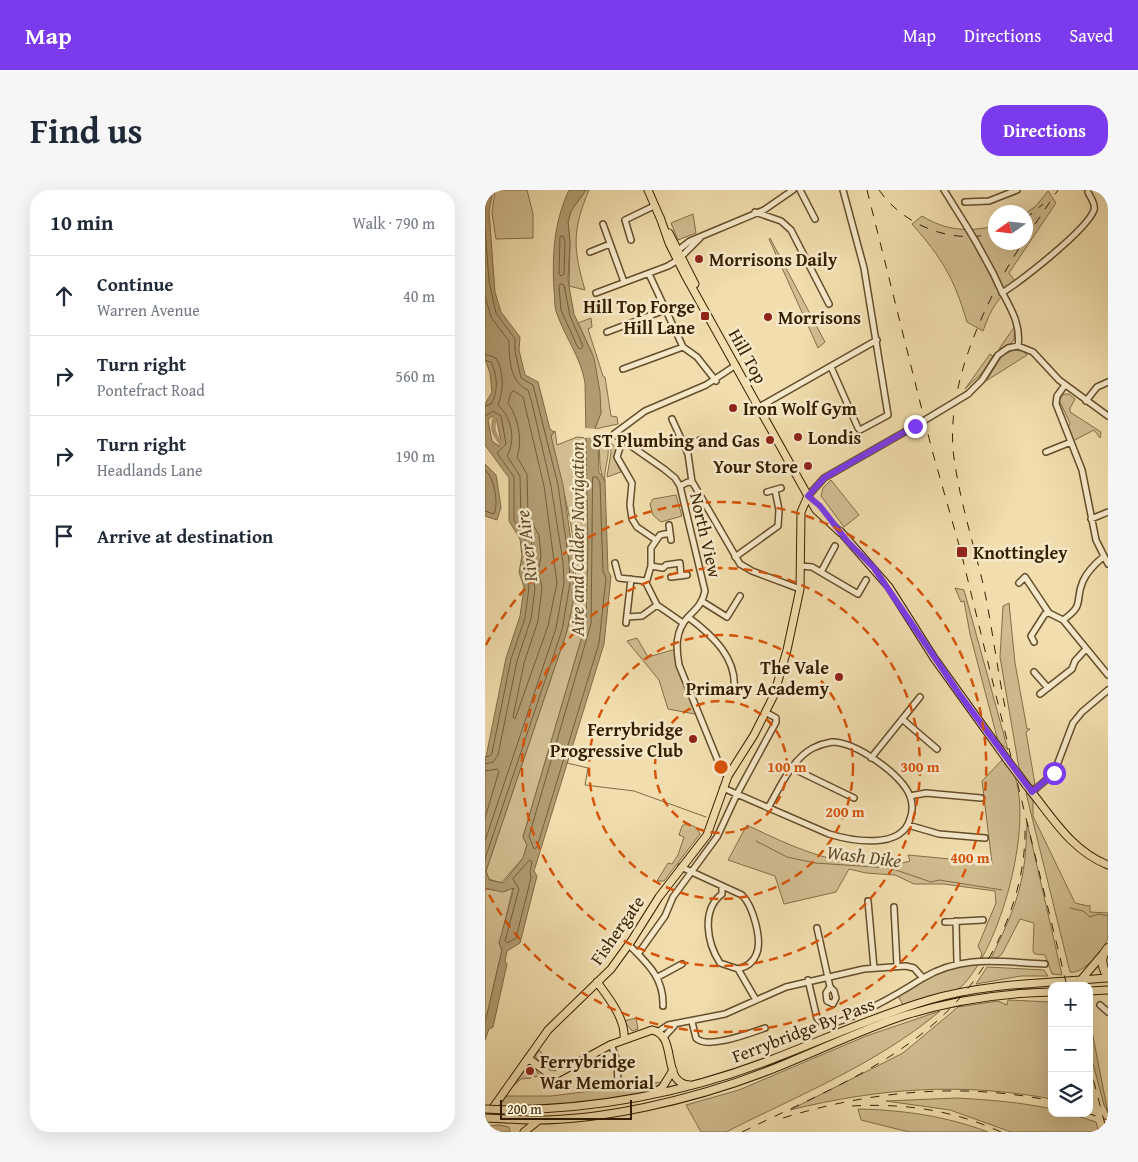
<!DOCTYPE html>
<meta charset="utf-8">
<style>
:root{--surface:#fff;--page:#f6f6f7;--text:#1f2937;--muted:#747a83;--line:#e0e1e3;--accent:#7c3aed}
body{margin:0;font-family:"Gentium Book Plus",serif;background:var(--page);color:var(--text)}
.controls{position:absolute;right:15px;bottom:15px;display:grid;overflow:hidden;border-radius:10px;box-shadow:0 5px 20px #0002}
.controls button{width:45px;height:45px;display:grid;place-items:center;padding:0;border:0;border-bottom:1px solid var(--line);background:var(--surface);color:var(--text);font:25px sans-serif}
.compass{position:absolute;left:503px;top:15px;width:45px;height:45px;border-radius:50%;background:var(--surface);box-shadow:0 5px 20px #0002;rotate:256deg}
.scale{position:absolute;left:15px;bottom:12px;width:132px;box-sizing:border-box;padding-left:5px;border:2px solid #351f00;border-top:0;font-size:14px;line-height:18px;white-space:nowrap;color:#351f00;-webkit-text-stroke:4px #f6e9ca;paint-order:stroke}
.stop{position:absolute;width:15px;height:15px;margin:-11px;border:4px solid #7c3aed;border-radius:50%;background:#fff}
.stop.end{background:#7c3aed;border-color:#fff;box-shadow:0 1px 5px #0008}
.list{margin:0;padding:0;list-style:none}
h2{display:flex;justify-content:space-between;align-items:center;height:65px;margin:0;padding:0 20px;font-size:21px}
h2 small{font-size:16px;font-weight:400;color:var(--muted)}
.list li{display:grid;grid-template-columns:32px 1fr auto;gap:15px;align-items:center;box-sizing:border-box;height:80px;padding:0 20px;border-top:1px solid var(--line)}
.list b{display:block;font-size:19px;white-space:nowrap}
.list p{margin:0;font-size:16px;white-space:nowrap;color:var(--muted)}
.list em{font-size:16px;font-style:normal;color:var(--muted)}
.icon{flex:none;width:28px;height:28px;fill:none;stroke:currentColor;stroke-width:2;stroke-linecap:round;stroke-linejoin:round}
.map{position:relative;flex:none;width:623px;height:942px;overflow:hidden;border-radius:20px}
header{display:flex;align-items:center;gap:30px;box-sizing:border-box;height:70px;padding:0 25px;background:var(--accent);color:#fff}
header strong{font-size:24px}
nav{display:flex;gap:28px;margin-inline-start:auto;font-size:18px}
.intro{display:flex;align-items:center;justify-content:space-between;box-sizing:border-box;height:120px;padding:0 30px}
h1{margin:0;font-size:35px}
.button{padding:12px 22px;border-radius:20px;background:var(--accent);color:#fff;font-size:18px;font-weight:700}
main{display:flex;gap:30px;padding:0 30px}
aside{flex:1;background:var(--surface);border-radius:20px;box-shadow:0 5px 20px #0002}
.map>svg:first-child{display:block}
</style>
<header>
<strong>Map</strong>
<nav><a>Map</a><a>Directions</a><a>Saved</a></nav>
</header>
<div class="intro"><h1>Find us</h1><a class="button">Directions</a></div>
<main>
<aside>
<h2>10 min<small>Walk · 790 m</small></h2>
<ul class="list">
<li><svg class="icon" aria-label="ahead" viewBox="0 0 24 24"><path d="M12 20V5M6 11l6-6 6 6"/></svg><div><b>Continue</b><p>Warren Avenue</p></div><em>40 m</em></li>
<li><svg class="icon" aria-label="right" viewBox="0 0 24 24"><path d="M7 20v-9h11M14 6l5 5-5 5"/></svg><div><b>Turn right</b><p>Pontefract Road</p></div><em>560 m</em></li>
<li><svg class="icon" aria-label="right" viewBox="0 0 24 24"><path d="M7 20v-9h11M14 6l5 5-5 5"/></svg><div><b>Turn right</b><p>Headlands Lane</p></div><em>190 m</em></li>
<li><svg class="icon" aria-label="arrive" viewBox="0 0 24 24"><path d="M6 21V4h12l-3 4 3 4H6"/></svg><div><b>Arrive at destination</b></div></li>
</ul>
</aside>
<div class="map">
<svg width="623" height="942" viewBox="0 0 623 942">
<rect width="100%" height="100%" fill="#f1ddad"/>
<filter id="stains"><feTurbulence type="fractalNoise" baseFrequency=".004" numOctaves="4"/><feColorMatrix values="0 0 0 0 .2 0 0 0 0 .09 0 0 0 0 .02 0 0 0 .5 -.17"/></filter>
<radialGradient id="worn" r=".72"><stop offset=".6" stop-color="#630" stop-opacity="0"/><stop offset="1" stop-color="#630" stop-opacity=".3"/></radialGradient>
<path fill="#d1bd90" stroke="#836e48" d="M10 0H42L48 24V48L11 49 7 23Z
M101 0H104C87 40 88 59 100 100L84 96 85 52 83 32 86 21Z
M563 1 571 13 524 83 532 93C513 106 506 119 498 141L482 132C469 88 457 68 427 34L437 26C461 41 484 42 510 36V52H540L541 23 551 16Z
M208 24 211 43 193 50 186 33Z
M285 48 340 152 333 158 284 49Z
M106 128 107 137 103 139 118 186 120 187 126 226 132 227 133 234 110 239 116 223 111 180 107 163 93 133Z
M530 136 529 150 524 155 514 159Z
M528 160 538 161 542 165 501 191 517 166Z
M505 164 508 166 497 183 480 199Z
M579 204H584L590 209 585 218V222L616 242 615 248 609 240 588 251 583 238 585 233 574 210Z
M70 241 72 255 92 247 101 248 103 356 101 433 38 647 42 655 38 668 16 693 4 689 1 681 82 441C85 426 89 411 90 395 94 347 75 293 66 246Z
M111 247 119 248C129 260 118 277 120 291 111 277 118 261 111 247Z
M125 253 131 257V272L136 282 122 287 126 262Z
M346 290 374 325 359 337 336 306 338 298Z
M191 305 197 326 176 332 168 325 165 314 168 309Z
M470 398 479 400 523 560 513 551 485 444 479 411 476 412Z
M524 413 530 473 542 539H545L541 542 550 594 547 596 534 578 515 467 518 416Z
M152 448 163 467 191 459 194 475 215 525 183 519 174 490 142 451Z
M518 569C521 574 526 579 529 584 549 636 515 759 476 797 471 802 428 812 418 815L412 804 450 781 494 771 497 764 493 756 511 713 510 701 458 694H429L410 685 381 683 364 679 351 702 299 714 290 686 243 670 262 635C295 651 343 674 380 673 389 672 399 670 407 668L410 672 415 669 417 673 425 671 423 665 507 673 497 591Z
M541 603 548 609V626L590 713 603 716 605 715V722L623 723C623 731 623 740 623 747 621 758 598 785 585 782Z
M542 632 577 785 567 784 560 765 550 764 548 762 549 733 535 729 517 764 512 768H506C532 715 541 692 542 632Z
M202 633 212 638 215 644 179 691H172L183 673 187 674 193 665 199 647 194 645 197 636Z
M28 697 17 745 14 753 17 760 0 833V699L21 701Z
M502 777 559 780 563 786H536L491 794Z
M523 810 567 812V909C476 892 395 898 305 920L418 863 473 817 513 811 522 815Z
M455 821C392 874 314 905 241 942H216L201 915 254 900 381 846Z
M604 826 623 923 619 915 604 859Z
M151 828 153 839 147 841 139 831Z
M54 860 72 879 71 880C64 881 53 873 50 866Z
M47 876 56 886 50 887 46 882 44 884 46 888 36 889 28 896 42 877Z
M177 892 166 902 89 915 13 917 18 906H66Z
M472 908C505 910 535 912 567 919V923H583L611 932 614 942H526L465 920 401 911Z
M373 919C418 920 461 926 503 942H424L376 930Z
M14 935 24 937 25 942H0L4 936Z"/>
<path fill="#b19c72" stroke="#7f6a44" fill-rule="evenodd" d="M0 0H8L4 22 10 102 16 122 35 147 34 160 40 185 53 192 65 239 69 242 66 246 78 295 89 371 88 412 82 441 1 681 4 690 18 693 38 668 42 655 38 647 101 433 103 356 100 193C96 167 79 146 71 121 69 114 70 107 69 99 67 64 69 32 84 0H101L86 21 83 32 85 52 83 90 89 124 109 168 115 202 116 223 110 238 113 252 114 282 120 291 123 381 126 386 119 454 49 681 52 686 35 753 22 761 20 771 22 774 8 837 4 839 0 850V833L17 760 14 753 29 698 17 702 0 698V572L21 468 35 426 39 397 34 382 37 366 35 349 24 331V288L0 255V214L7 202 5 183 0 169ZM7 226 11 227 16 251 14 256 7 251 3 230Z
M0 274 11 285 16 317 12 330 0 326Z"/>
<path fill="#f1ddad" d="M99 238 112 239 113 247 99 248Z"/>
<g fill="none" stroke-linecap="round" stroke-linejoin="round">
<path stroke="#735e39" stroke-width="1" d="M0 39 4 91 11 123 30 149V161L36 188 48 195 73 295 84 371 85 393 77 440 0 669
M78 46 80 52 79 84 76 86 74 84 75 47Z
M76 94 79 95 85 126 98 156 96 159 93 158 76 120 74 96Z
M0 106 6 127 24 151C24 168 25 193 43 200L47 213 66 296 78 372 79 393 71 438 0 651
M0 164 11 168C19 181 19 201 13 215 27 228 31 250 22 266L35 286 36 329 46 347 48 366 46 382 50 398 46 429 32 471 13 565 8 572 0 574
M0 170 6 172C12 185 14 201 6 214L0 216
M29 201 38 207 59 296 72 393 63 436 30 529 28 527 39 473 53 431 57 397 53 382 56 367 54 345 43 326 42 284 32 267C38 250 33 227 23 213L26 203Z
M0 226 8 221 16 226 21 254 12 263 29 287V330L40 347 42 366 39 382 44 397 40 428 26 469 7 563 5 566 0 567
M0 280C9 286 14 314 9 324L0 321
M108 287H112L115 293 118 381 121 388 114 453 52 657 49 659 44 646 106 434Z
M0 581 12 579 14 581 0 628
M45 670 47 672 45 681 46 688 31 748 22 753 20 751 34 699 28 689Z"/>
<path stroke="#7f6a44" stroke-width="1" d="M82 573 103 578 100 595 149 601 221 627
M271 651 302 667 330 673 405 678 446 692 454 690 517 700
M585 718 598 721 605 727 613 724 623 726"/>
<path stroke="#b19c72" stroke-width="4.5" d="M10 227C6 240 9 244 17 255"/>
<defs>
<path id="minor" d="M315 0 330 29
M459 0 482 37
M480 12 504 11 532 0
M270 22 296 31 306 40 344 114
M118 34 139 92
M146 50 140 30 169 16
M491 52 508 83
M192 61 205 51 279 20 308 0
M105 62 125 54
M164 84 198 157 212 167 231 191
M516 100C526 119 536 134 533 156
M111 103 183 76 193 70 215 48
M517 103C537 90 602 40 609 20 611 14 605 7 603 2
M122 142 180 120
M346 177 373 238 375 240 403 225 379 78 358 0
M138 179 198 157
M580 195 572 206 571 214 597 280 611 350 623 374
M483 204 497 190 513 165 523 158 533 156 548 162 574 190 623 226
M601 211 612 197 623 192
M274 217 392 150
M187 229 203 264 207 292
M137 251 132 267 147 293 145 315 147 329 152 337 171 350
M200 256 215 250
M561 262 586 252
M195 296 203 292 208 293 255 374 267 381 315 399
M282 302 296 298
M323 306 339 288 430 236
M606 329 623 322
M184 335 186 350
M185 343 175 345 166 358V376L161 393 172 415 198 433
M250 367 293 336 294 320 290 300
M130 373 134 388 161 391
M166 376 178 378 181 375 195 373 196 386
M316 376 327 377 373 404 381 390
M336 382 350 356
M186 387 202 385
M534 393 540 387 564 423
M218 412 242 427 255 406
M142 427 157 426 172 415
M203 427C227 445 253 468 249 501
M578 430 623 485
M141 433 146 389
M549 452 546 446 560 424 564 423 578 430C601 414 589 411 598 391 602 382 611 373 618 367
M549 482 563 498
M555 504 587 479 590 471 600 460
M417 529 452 559
M386 568 435 507
M307 578 369 608
M243 586 237 581 194 475C191 458 190 441 203 427 212 418 217 414 220 401L195 296 190 288 179 279 129 244 160 221 221 195 251 175
M238 598 344 644C367 651 416 660 425 629 428 621 428 614 425 606 416 584 371 552 347 552 341 553 334 555 328 558 307 569 295 597 283 618
M547 602 569 583 588 533 597 522 623 500
M425 606 441 603 496 608
M423 635 454 644 500 648
M196 677 257 705C268 716 278 751 271 765 268 773 261 777 253 779L271 810
M237 698V704C216 720 222 753 235 773L253 779
M383 711 389 778
M409 717 412 776
M471 731 472 773
M460 732 498 730
M332 738 345 797 349 801 351 808 348 814 342 811 341 803 345 797
M144 755C163 774 179 788 178 816
M153 764 180 726 188 707 232 647 252 604 291 532V528L282 523
M173 787 197 774
M323 790 332 828 339 835C367 831 413 804 438 788
M615 815 623 822
M207 832 211 848C222 860 265 843 280 838
M174 841 183 835 240 824 301 797 379 779 421 776 429 778 438 788C478 764 516 772 560 774
M179 847 189 836
M125 896 133 895 132 871 126 854"/>
<path id="major" d="M163 0 176 30
M175 27 184 53 200 85 323 306 331 320 356 343
M184 43 210 94
M355 341 404 397 449 468 523 571
M541 595C566 625 585 660 623 675
M595 791 618 764
M112 792C123 807 141 829 139 849
M604 801 623 800
M43 868 64 884 70 885 125 855 167 840C194 845 175 894 205 895
M168 903 177 898 188 880
M23 920C114 919 203 902 288 869 340 849 390 826 444 810 502 793 563 793 623 788
M0 929 63 840 126 779 147 750 174 707 222 645 243 586 269 545 289 505 302 460 315 399 316 322 323 306
M22 929C106 936 217 908 295 876 337 859 378 839 421 825 469 810 517 803 567 802
M39 942 54 930"/>
<path id="highway" d="M623 758C616 766 616 772 620 782L623 783"/>
</defs>
<use href="#minor" stroke="#644e2b" stroke-width="8"/>
<use href="#major" stroke="#351f00" stroke-width="9"/>
<use href="#highway" stroke="#351f00" stroke-width="10"/>
<use href="#minor" stroke="#f6e9ca" stroke-width="5"/>
<use href="#major" stroke="#f1ddad" stroke-width="7"/>
<use href="#highway" stroke="#f1ddad" stroke-width="8"/>
<path stroke="#351f00" stroke-width="1" stroke-dasharray="9 9" stroke-linecap="butt" d="M382 0 447 260 476 362 582 796
M394 0C419 36 468 55 510 43
M540 29 558 14
M540 49 573 0
M520 517C512 477 507 437 499 398 489 355 475 312 469 268 459 197 500 111 538 52
M604 873 622 942
M367 916C419 913 468 920 516 942
M602 923 623 930
M298 928C385 901 477 892 567 911
M257 942C361 891 470 853 519 738 533 705 541 671 540 635"/>
<defs>
<path id="minor-bridge" d="M482 37 491 52
M508 83 515 98
M430 236 483 204"/>
<path id="major-bridge" d="M523 571 541 595
M0 919 23 920
M0 928 22 929"/>
</defs>
<use href="#minor-bridge" stroke="#644e2b" stroke-width="8" stroke-linecap="butt"/>
<use href="#major-bridge" stroke="#351f00" stroke-width="9" stroke-linecap="butt"/>
<use href="#minor-bridge" stroke="#f6e9ca" stroke-width="5"/>
<use href="#major-bridge" stroke="#f1ddad" stroke-width="7"/>
</g>
<g fill="none" stroke-linecap="round" stroke-linejoin="round">
<path stroke="#7c3aed" stroke-width="6" d="M430 236 339 288 323 306 335 316 363 352 389 378 475 505 547 602 569 583"/>
</g>
<g fill="none" stroke="#d6530b" stroke-width="2.5" stroke-dasharray="9 6">
<circle cx="236" cy="577" r="66"/>
<circle cx="236" cy="577" r="132"/>
<circle cx="236" cy="577" r="199"/>
<path d="M1 455A265 265 0 1 1 1 699"/>
</g>
<g fill="#8f2418" stroke="#f6e9ca" stroke-width="2">
<circle cx="214" cy="69" r="5"/>
<rect x="215" y="121" width="10" height="10" rx="2.5"/>
<circle cx="283" cy="127" r="5"/>
<circle cx="248" cy="218" r="5"/>
<circle cx="313" cy="247" r="5"/>
<circle cx="285" cy="250" r="5"/>
<circle cx="323" cy="276" r="5"/>
<rect x="471" y="356" width="12" height="12" rx="2.5"/>
<circle cx="354" cy="487" r="5"/>
<circle cx="208" cy="549" r="5"/>
<circle cx="45" cy="881" r="5"/>
</g>
<g text-anchor="middle" dominant-baseline="central" stroke-width="5" stroke-linejoin="round" paint-order="stroke">
<g font-size="18" font-weight="bold" fill="#351f00" stroke="#f6e9ca" text-anchor="start">
<text x="224" y="69">Morrisons Daily</text>
<text x="210" y="116" text-anchor="end">Hill Top Forge<tspan x="210" dy="21">Hill Lane</tspan></text>
<text x="293" y="127">Morrisons</text>
<text x="258" y="218">Iron Wolf Gym</text>
<text x="323" y="247">Londis</text>
<text x="275" y="250" text-anchor="end">ST Plumbing and Gas</text>
<text x="313" y="276" text-anchor="end">Your Store</text>
<text x="488" y="362">Knottingley</text>
<text x="344" y="477" text-anchor="end">The Vale<tspan x="344" dy="21">Primary Academy</tspan></text>
<text x="198" y="539" text-anchor="end">Ferrybridge<tspan x="198" dy="21">Progressive Club</tspan></text>
<text x="55" y="871">Ferrybridge<tspan x="55" dy="21">War Memorial</tspan></text>
</g>
<g font-size="18" fill="#351f00" stroke="#f6e9ca">
<text transform="translate(263 166) rotate(61)">Hill Top</text>
<text transform="translate(221 345) rotate(77)">North View</text>
<text transform="translate(132 740) rotate(-55)">Fishergate</text>
<text transform="translate(318 840) rotate(-21)">Ferrybridge By-Pass</text>
</g>
<g font-size="19" font-style="italic" fill="#604b28" stroke="#f6e9ca">
<text transform="translate(92 349) rotate(-90)">Aire and Calder Navigation</text>
<text transform="translate(41 356) rotate(-97)">River Aire</text>
<text transform="translate(379 666) rotate(7)">Wash Dike</text>
</g>
</g>
<circle cx="236" cy="577" r="8" fill="#d6530b" stroke="#f6e9ca" stroke-width="2.5"/>
<g font-size="15" text-anchor="middle" font-weight="bold" fill="#d6530b" stroke="#f6e9ca" stroke-width="5" stroke-linejoin="round" paint-order="stroke">
<text x="302" y="582">100 m</text>
<text x="435" y="582">300 m</text>
<text x="360" y="627">200 m</text>
<text x="485" y="673">400 m</text>
</g>
<rect width="100%" height="100%" filter="url(#stains)"/>
<rect width="100%" height="100%" fill="url(#worn)"/>
</svg>
<div class="controls">
<button>+</button>
<button>−</button>
<button><svg class="icon" aria-label="layers" viewBox="0 0 24 24"><path d="M12 4l9 5-9 5-9-5zM3 14l9 5 9-5"/></svg></button>
</div>
<svg class="compass" viewBox="-18 -18 36 36"><path d="M0-13l5 13h-10z" fill="#e53935"/><path d="M0 13l5-13h-10z" fill="#747a83"/></svg>
<div class="scale">200 m</div>
<div class="stop" style="left:569px;top:583px"></div>
<div class="stop end" style="left:430px;top:236px"></div>
</div>
</main>
